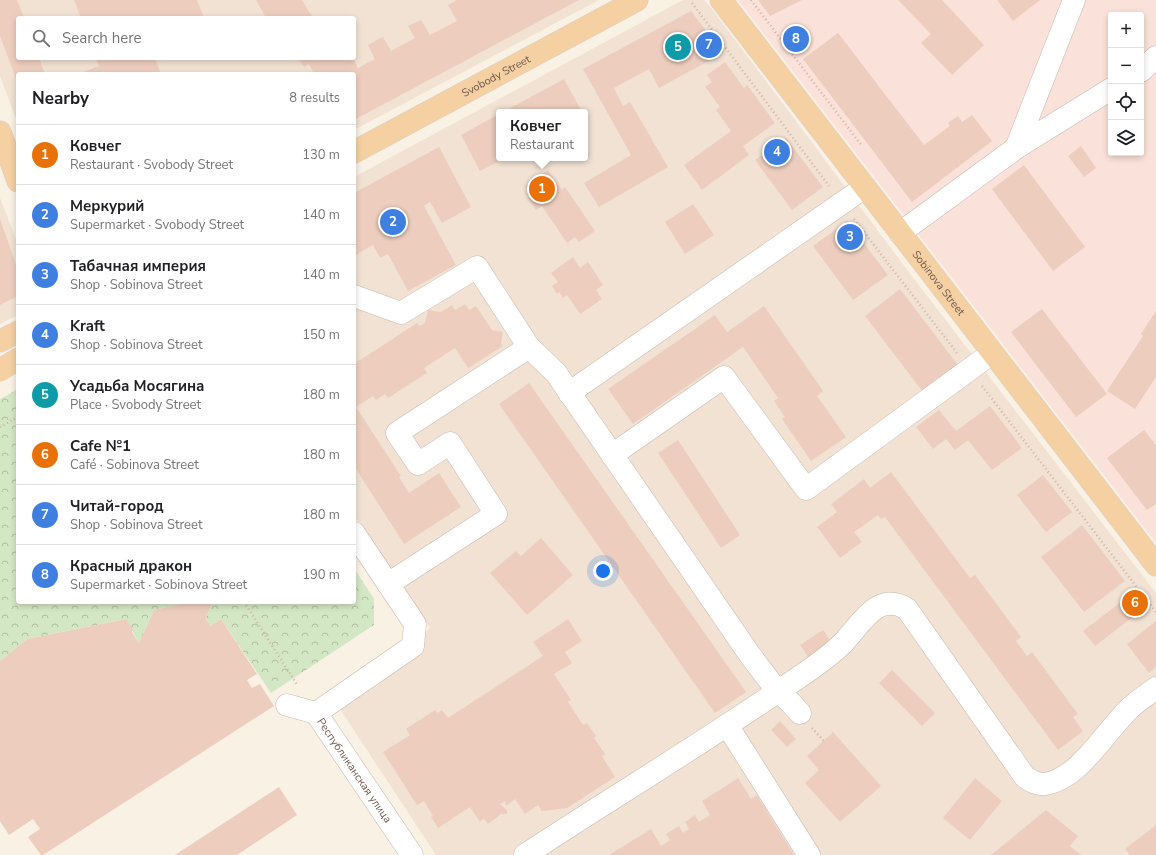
<!DOCTYPE html>
<meta charset="utf-8">
<style>
:root{--surface:#fff;--page:#f2f2f2;--text:#202124;--muted:#757577;--line:#e0e0e0;--accent:#2563eb}
body{margin:0;font-family:"Nunito Sans",sans-serif;background:var(--page);color:var(--text)}
.controls{position:absolute;right:12px;top:12px;display:grid;overflow:hidden;border-radius:4px;box-shadow:0 2px 6px #0003}
.controls button{width:36px;height:36px;display:grid;place-items:center;padding:0;border:0;border-bottom:1px solid var(--line);background:var(--surface);color:var(--text);font:20px sans-serif}
.you{position:absolute;left:603px;top:571px;width:14px;height:14px;margin:-10px;border:3px solid #fff;border-radius:50%;background:#1a73e8;box-shadow:0 0 0 6px #1a73e833}
.badge{display:grid;place-items:center;width:26px;height:26px;border-radius:50%;background:var(--accent);color:#fff;font-size:13px;font-weight:700}
.pin{position:absolute;translate:-50% -50%;border:2px solid #fff;box-shadow:0 1px 4px #0006}
.popup{position:absolute;left:496px;top:109px;width:92px;height:52px;box-sizing:border-box;display:grid;place-content:center;border-radius:4px;background:var(--surface);filter:drop-shadow(0 1px 3px #0005);font-size:13px;white-space:nowrap;color:var(--muted)}
.popup b{font-size:15px;color:var(--text)}
.popup::after{content:'';position:absolute;left:50%;top:100%;margin-left:-8px;border:8px solid transparent;border-top-color:var(--surface)}
.list{margin:0;padding:0;list-style:none}
h2{display:flex;justify-content:space-between;align-items:center;height:52px;margin:0;padding:0 16px;font-size:17px}
h2 small{font-size:13px;font-weight:400;color:var(--muted)}
.list li{display:grid;grid-template-columns:26px 1fr auto;gap:12px;align-items:center;box-sizing:border-box;height:60px;padding:0 16px;border-top:1px solid var(--line)}
.list b{display:block;font-size:15px;white-space:nowrap}
.list p{margin:0;font-size:13px;white-space:nowrap;color:var(--muted)}
.list em{font-size:13px;font-style:normal;color:var(--muted)}
.icon{flex:none;width:22px;height:22px;fill:none;stroke:currentColor;stroke-width:2;stroke-linecap:round;stroke-linejoin:round}
.map{position:relative;flex:none;width:1156px;height:855px;overflow:hidden}
.search{position:absolute;background:var(--surface);box-shadow:0 2px 6px #0003;left:16px;top:16px;width:340px;height:44px;display:flex;align-items:center;gap:10px;box-sizing:border-box;padding:0 14px;border-radius:4px;color:var(--muted);font-size:15px}
.panel{position:absolute;background:var(--surface);box-shadow:0 2px 6px #0003;left:16px;top:72px;width:340px;height:532px;border-radius:4px}
.map>svg:first-child{display:block}
</style>
<div class="map">
<svg width="1156" height="855" viewBox="0 0 1156 855">
<defs>
<pattern id="park-crowns" width="20" height="18" patternUnits="userSpaceOnUse"><rect width="20" height="18" fill="#d4e7c4"/><path d="M2 6a3 3 0 1 1 6 0M12 15a3 3 0 1 1 6 0" fill="none" stroke="#b0bea1"/></pattern>
</defs>
<rect width="100%" height="100%" fill="#faf1e5"/>
<path fill="#f1e2d4" fill-rule="evenodd" d="M0 0H599L354 130V74H18V124L0 76ZM18 18H354V58H18Z
M683 0H704L709 5 914 279 1156 593V855H436L338 706 430 628 354 515V177ZM499 112H585V158H499Z
M0 198 18 244V315L0 324Z"/>
<path fill="#fae1d9" fill-rule="evenodd" d="M738 0H1156V544V543ZM1111 15H1141V153H1111Z"/>
<path fill="url(#park-crowns)" d="M18 389V602H189L154 610 139 643 126 619 27 639 0 661V399Z
M354 568 374 599V625L271 693 221 619 211 626 206 619 212 602H354Z"/>
<path fill="#edcebe" d="M0 0H17L24 18H18V58H39L45 74H18V84L0 36Z
M74 0H197L204 18H81Z
M256 0H302L313 18H266Z
M457 0H579L354 120V74H314L309 64 304 67 299 58H353L358 68 375 59 368 45 383 37 391 51 415 38 408 26 421 20 430 35 457 21 448 5Z
M758 0H802L770 16Z
M898 0H942L984 45 952 75 921 43 931 34Z
M997 0H1040L1013 21Z
M691 11 723 53 659 88 649 69 614 88 623 106 630 102 668 167 599 207 584 183 631 155 583 69Z
M838 33 924 145 950 126 948 123 958 116 962 122 972 115 992 141 912 202 803 59Z
M96 58H155L161 74H78L99 66Z
M725 62 744 88 747 85 775 123 743 146 749 155 702 190 684 165 731 131 716 110 720 107 705 87 712 82 707 75Z
M564 79 582 112H503Z
M499 114V158H505L480 171 461 135Z
M786 138 823 187 792 210 755 160Z
M1081 146 1096 168 1084 177 1068 156Z
M439 147 471 207 442 223 430 202 424 206 456 265 408 291 388 254 380 258 373 245 354 256V193Z
M1024 165 1085 247 1053 271 992 189Z
M548 170 562 190 565 187 595 231 579 242 575 237 567 243 542 206 536 210 528 198 532 195 525 186Z
M693 204 714 235 685 254 665 222Z
M0 219 18 270V296L0 305Z
M847 221 888 275 853 300 813 246Z
M573 257 580 268 588 262 603 285 596 290 602 299 580 314 567 295 563 298 559 292 557 294 552 286 558 282 551 273Z
M900 289 958 365 923 392 865 316Z
M465 304 469 310 476 306 492 330 503 332 501 343 503 346 468 368 455 348 424 368 427 373 388 398 385 394 376 400 373 396 356 407 401 476 399 477 409 493 439 473 461 507 404 544 354 466V364L417 323 420 326 425 323 428 310 441 312 452 305 455 310Z
M764 306 823 391 817 396 846 437 811 461 782 419 785 417 774 401 778 398 743 347 633 424 608 389 715 315 727 332Z
M1042 309 1107 394 1076 417 1011 332Z
M1156 311V377L1135 409 1107 391 1143 336 1141 334Z
M529 383 746 692 715 713 499 404Z
M990 406 1022 448 992 470 968 440 955 450 946 439 933 449 916 427 939 410 956 431Z
M1144 430 1156 445V504L1147 510 1107 458Z
M678 440 740 535 721 548 658 453Z
M891 472 970 578 975 575 1021 637 1016 641 1027 656 1032 652 1078 714 1073 717 1083 731 1058 750 885 517 881 519 878 515 854 532 862 542 840 558 817 527 837 512 831 504 864 479 870 488Z
M1043 475 1072 512 1046 532 1017 495Z
M1082 525 1125 581 1084 612 1041 557Z
M541 538 573 575 527 615 490 573 516 551 521 556Z
M1126 598 1138 613 1095 646 1083 631Z
M189 602H212L206 619 211 626 221 619 257 674 247 680 252 688 260 684 274 706 43 855H41L28 837 40 829 33 819 9 835 0 821V661L27 639 126 619 133 629 132 632 139 643 154 610Z
M568 619 582 641 565 652 572 663 554 674 571 700 568 702 583 725 587 723 596 736 594 738 605 754 602 756 615 777 567 808 542 811 538 805 525 814 515 799 506 806 505 801 500 804 507 810V814H501L488 824 484 818 480 822 470 807 438 828 431 817 433 816 424 801 417 805 383 752 410 735 406 729 435 710 437 713 442 710 448 718 543 656 533 642Z
M1156 621V667L1149 673 1127 644Z
M823 630 831 642 808 657 800 645Z
M892 670 935 713 922 726 879 683Z
M780 721 796 739 787 747 771 730Z
M833 732 881 786 840 822 805 783 819 770 807 756Z
M738 778 751 799 757 795 794 855H609L651 829 661 846 670 840 666 834 679 826 683 833 689 829 685 822 695 815 699 822 710 815 702 801Z
M975 778 1002 801 970 840 943 818Z
M279 787 297 815 237 855H175Z
M1046 810 1078 836 1070 846 1081 855H991Z
M1156 825V855H1130L1125 849Z"/>
<g fill="none" stroke-linecap="round" stroke-linejoin="round">
<defs>
<g id="minor">
<path d="M1141 71 1156 57"/>
<path d="M1016 148 1074 0"/>
<path d="M900 233 1016 148 1111 89"/>
<path d="M354 296 401 313 477 267 529 347 556 373 750 655 778 692 788 700 800 713"/>
<path d="M569 393 865 187"/>
<path d="M612 455 724 377 806 489 992 353"/>
<path d="M388 584 496 514 450 443 418 464 397 433 529 347"/>
<path d="M287 705 316 713"/>
<path d="M316 713 413 646 415 624 354 533"/>
<path id="s1" d="M316 713 412 855"/>
<path d="M727 725 809 855"/>
<path d="M525 855C618 794 713 737 805 673 818 664 831 655 843 643 860 626 877 590 907 609L1025 777C1031 781 1037 785 1045 784 1079 779 1106 731 1129 709 1137 701 1147 695 1156 688"/>
</g>
<g id="major">
<path id="s2" d="M721 0 1156 565"/>
<path d="M0 132 18 181"/>
<path id="s3" d="M354 152 637 0"/>
<path d="M0 341 18 332"/>
<path d="M0 370 18 359"/>
</g>
</defs>
<use href="#minor" stroke="#cbb8ac" stroke-width="23"/>
<use href="#major" stroke="#d7d0cd" stroke-width="23"/>
<path stroke="#d2b2a2" stroke-width="2.5" stroke-dasharray="1 3" stroke-linecap="butt" d="M751 0 862 146
M692 3 829 186
M854 219 957 353
M982 386 1156 612
M0 427 18 417
M244 602 298 686
M812 728 824 741"/>
<use href="#minor" stroke="#fff" stroke-width="22"/>
<use href="#major" stroke="#f4d0a2" stroke-width="22"/>
</g>
<g text-anchor="middle" dominant-baseline="central" stroke-width="3" stroke-linejoin="round" paint-order="stroke">
<g font-size="11" fill="#71574c" stroke="#fdf5ea">
<text stroke="none"><textPath href="#s3" startOffset="161">Svobody Street</textPath></text>
<text stroke="none"><textPath href="#s2" startOffset="357">Sobinova Street</textPath></text>
<text stroke="none"><textPath href="#s1" startOffset="69">Республиканская улица</textPath></text>
</g>
</g>
</svg>
<div class="controls">
<button>+</button>
<button>−</button>
<button><svg class="icon" aria-label="locate" viewBox="0 0 24 24"><circle cx="12" cy="12" r="6"/><path d="M12 2v4M12 18v4M2 12h4M18 12h4"/></svg></button>
<button><svg class="icon" aria-label="layers" viewBox="0 0 24 24"><path d="M12 4l9 5-9 5-9-5zM3 14l9 5 9-5"/></svg></button>
</div>
<div class="you"></div>
<div class="pin badge" style="left:542px;top:189px;background:#e8710a">1</div>
<div class="popup"><b>Ковчег</b>Restaurant</div>
<div class="pin badge" style="left:393px;top:222px;background:#3f7fe0">2</div>
<div class="pin badge" style="left:850px;top:237px;background:#3f7fe0">3</div>
<div class="pin badge" style="left:777px;top:152px;background:#3f7fe0">4</div>
<div class="pin badge" style="left:678px;top:47px;background:#0f9aa8">5</div>
<div class="pin badge" style="left:1135px;top:603px;background:#e8710a">6</div>
<div class="pin badge" style="left:709px;top:45px;background:#3f7fe0">7</div>
<div class="pin badge" style="left:796px;top:39px;background:#3f7fe0">8</div>
<div class="search"><svg class="icon" aria-label="search" viewBox="0 0 24 24"><circle cx="10" cy="10" r="6"/><path d="M15 15l6 6"/></svg>Search here</div>
<section class="panel">
<h2>Nearby<small>8 results</small></h2>
<ul class="list">
<li><span class="badge" style="background:#e8710a">1</span><div><b>Ковчег</b><p>Restaurant · Svobody Street</p></div><em>130 m</em></li>
<li><span class="badge" style="background:#3f7fe0">2</span><div><b>Меркурий</b><p>Supermarket · Svobody Street</p></div><em>140 m</em></li>
<li><span class="badge" style="background:#3f7fe0">3</span><div><b>Табачная империя</b><p>Shop · Sobinova Street</p></div><em>140 m</em></li>
<li><span class="badge" style="background:#3f7fe0">4</span><div><b>Kraft</b><p>Shop · Sobinova Street</p></div><em>150 m</em></li>
<li><span class="badge" style="background:#0f9aa8">5</span><div><b>Усадьба Мосягина</b><p>Place · Svobody Street</p></div><em>180 m</em></li>
<li><span class="badge" style="background:#e8710a">6</span><div><b>Cafe №1</b><p>Café · Sobinova Street</p></div><em>180 m</em></li>
<li><span class="badge" style="background:#3f7fe0">7</span><div><b>Читай-город</b><p>Shop · Sobinova Street</p></div><em>180 m</em></li>
<li><span class="badge" style="background:#3f7fe0">8</span><div><b>Красный дракон</b><p>Supermarket · Sobinova Street</p></div><em>190 m</em></li>
</ul>
</section>
</div>
